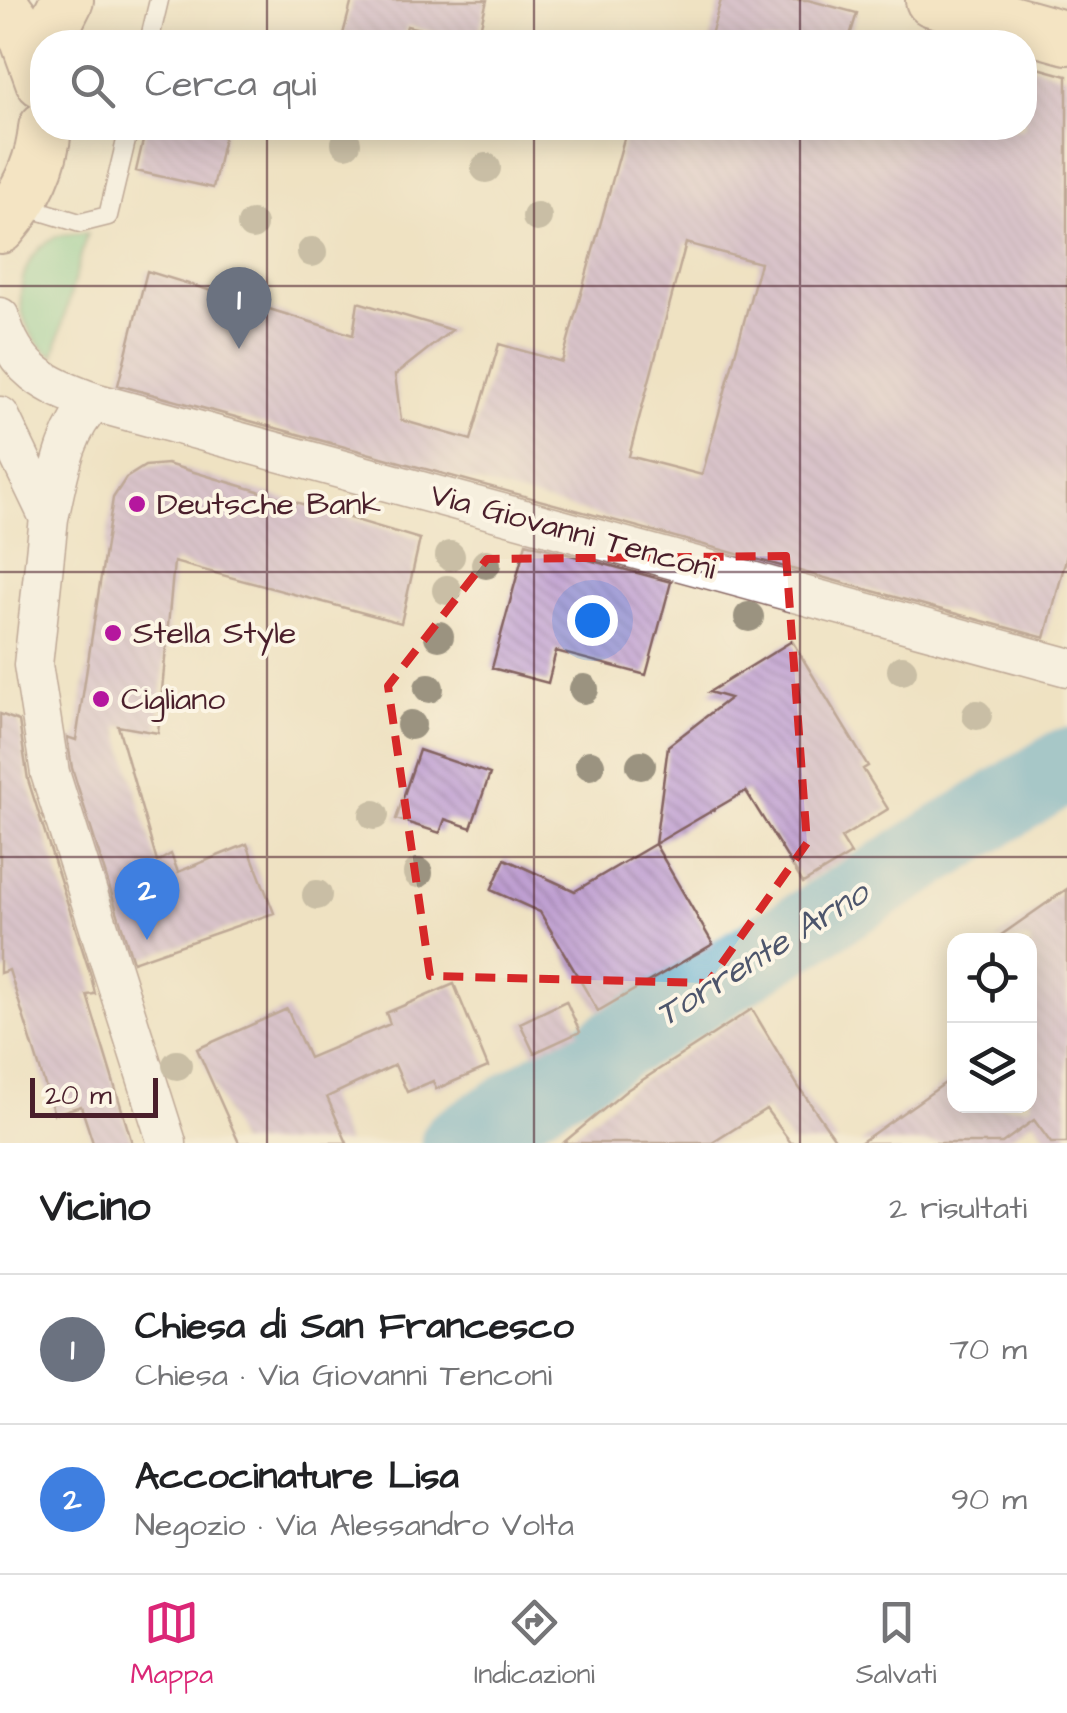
<!DOCTYPE html>
<html lang="it">
<meta charset="utf-8">
<style>
:root{--surface:#fff;--page:#f6f6f6;--text:#202124;--muted:#757577;--line:#e0e0e0;--accent:#db2777}
body{margin:0;font-family:"Architects Daughter",sans-serif;background:var(--page);color:var(--text)}
.controls{position:absolute;right:30px;bottom:30px;display:grid;overflow:hidden;border-radius:20px;box-shadow:0 5px 25px #0003}
.controls button{width:90px;height:90px;display:grid;place-items:center;padding:0;border:0;border-bottom:2px solid var(--line);background:var(--surface);color:var(--text);font:50px sans-serif}
.scale{position:absolute;left:30px;bottom:25px;width:128px;box-sizing:border-box;padding-left:10px;border:5px solid #4a1f2b;border-top:0;font-size:28px;line-height:35px;white-space:nowrap;color:#4a1f2b;-webkit-text-stroke:8px #fcf5e5;paint-order:stroke}
.you{position:absolute;left:592px;top:620px;width:35px;height:35px;margin:-25px;border:8px solid #fff;border-radius:50%;background:#1a73e8;box-shadow:0 0 0 15px #1a73e833}
.badge{display:grid;place-items:center;width:65px;height:65px;border-radius:50%;background:var(--accent);color:#fff;font-size:32px;font-weight:700}
.pin{position:absolute;translate:-50% -82px;filter:drop-shadow(0 2px 5px #0008)}
.pin::after{content:'';position:absolute;top:52px;width:35px;height:30px;background:inherit;clip-path:polygon(0 0,100% 0,50% 100%)}
.list{margin:0;padding:0;list-style:none}
h2{display:flex;justify-content:space-between;align-items:center;height:130px;margin:0;padding:0 40px;font-size:42px}
h2 small{font-size:32px;font-weight:400;color:var(--muted)}
.list li{display:grid;grid-template-columns:65px 1fr auto;gap:30px;align-items:center;box-sizing:border-box;height:150px;padding:0 40px;border-top:2px solid var(--line)}
.list b{display:block;font-size:38px;white-space:nowrap}
.list p{margin:0;font-size:32px;white-space:nowrap;color:var(--muted)}
.list em{font-size:32px;font-style:normal;color:var(--muted)}
.icon{flex:none;width:55px;height:55px;fill:none;stroke:currentColor;stroke-width:2;stroke-linecap:round;stroke-linejoin:round}
.map{position:relative;flex:none;width:1067px;height:1143px;overflow:hidden}
.search{position:absolute;background:var(--surface);box-shadow:0 5px 25px #0003;left:30px;right:30px;top:30px;height:110px;display:flex;align-items:center;gap:25px;box-sizing:border-box;padding:0 35px;border-radius:40px;color:var(--muted);font-size:38px}
.sheet{height:430px;background:var(--surface)}
nav{display:flex;justify-content:space-around;align-items:center;box-sizing:border-box;height:140px;border-top:2px solid var(--line);background:var(--surface);font-size:28px;color:var(--muted)}
nav a{display:grid;justify-items:center;gap:5px}
nav .on{color:var(--accent)}
.map>svg:first-child{display:block}
</style>
<div class="map">
<svg width="1067" height="1143" viewBox="0 0 1067 1143">
<defs>
<pattern id="building-back-hatch" width="6" height="6" patternUnits="userSpaceOnUse" patternTransform="scale(2.5)"><rect width="6" height="6" fill="#bd9dd1"/><path d="M-1 5l2 2M0 0l6 6M5-1l2 2" fill="none" stroke="#9c7faa"/></pattern>
</defs>
<rect width="100%" height="100%" fill="#fcf5e5"/>
<filter id="ink" filterUnits="userSpaceOnUse"><feTurbulence type="fractalNoise" baseFrequency=".01" numOctaves="2"/><feDisplacementMap in="SourceGraphic" scale="20" xChannelSelector="R" yChannelSelector="G"/><feConvolveMatrix kernelMatrix="1 2 1 2 8 2 1 2 1" color-interpolation-filters="sRGB"/></filter>
<filter id="wash" filterUnits="userSpaceOnUse"><feTurbulence type="fractalNoise" baseFrequency=".0048" numOctaves="4" result="noise"/><feDisplacementMap in="SourceGraphic" scale="40" xChannelSelector="R" yChannelSelector="G"/><feGaussianBlur stdDeviation="2.25" result="paint"/><feColorMatrix in="noise" values="0 0 0 0 0 0 0 0 0 0 0 0 0 0 0 0 0 1.4 0 .05"/><feComposite in="paint" operator="in"/></filter>
<g filter="url(#wash)">
<rect width="100%" height="100%" fill="#efe2c2"/>
<path fill="#76cd91" stroke="#60765e" stroke-width="2.5" d="M87 233 54 356C10 331 9 261 55 237 64 233 77 234 87 233Z"/>
<g fill="none" stroke-linecap="round" stroke-linejoin="round">
<path stroke="#51a6cd" stroke-width="75" d="M458 1143 1067 765"/>
</g>
<g id="blocks">
<path fill="url(#building-back-hatch)" fill-rule="evenodd" d="M352 0H487L477 42 407 26 402 42H341Z
M721 0H808L857 13 848 42H709Z
M1024 64 1067 76V555L1045 638 118 385 147 271 353 335 358 302 452 330 395 375 401 420 471 440 499 344 562 362 627 128H1024ZM686 243 760 263 702 475 629 456Z
M146 128H226L213 188 136 171Z
M167 464 420 539 401 623 174 562 158 733 118 726 157 862 171 854 178 872 247 844 274 913 133 962 72 768 67 737 76 740 113 498 126 478 145 466Z
M526 543 671 582 646 675 556 651 548 683 492 668Z
M792 641 868 766 863 769 888 809 841 838 851 854 803 883 746 791 655 844 668 746 730 698 709 692Z
M0 714 19 721 28 780 91 976 95 994 87 995 132 1143H93L81 1106 54 1114 9 970 0 973Z
M419 750 490 774 471 828 445 819 440 833 396 819Z
M655 844 713 944 598 1011 540 912 491 890 505 859 575 891Z
M1067 889V1143H1051L1034 1120 1002 1143H860L948 1081 954 1090V1106H1030V940H994Z
M454 984 488 1067 436 1089 433 1081 407 1092 395 1065 327 1097 347 1143H239L197 1049 287 1009 309 1058 390 1024 386 1013Z
M566 1001 580 1032 534 1053 520 1023Z
M752 1009 798 1086 838 1143H791L766 1109 712 1143H563L627 1090Z"/>
</g>
</g>
<g filter="url(#ink)">
<use href="#blocks" fill-opacity="0" stroke="#846360" stroke-width="2.5"/>
<g fill="none" stroke-linecap="round" stroke-linejoin="round">
<defs>
<path id="lane" d="M149 42 159 0
M24 206 80 223 108 216 129 128"/>
<path id="street" d="M0 317C15 370 45 385 94 402L1067 667
M0 416 49 518 33 665 50 773 167 1143
M49 518C59 476 63 434 94 402"/>
<path id="secondary" d="M932 0 1067 38
M0 2 26 37 42 81
M46 42 67 0
M0 227C25 198 42 166 45 128"/>
</defs>
<use href="#lane" stroke="#846360" stroke-width="21"/>
<use href="#street" stroke="#846360" stroke-width="41"/>
<use href="#secondary" stroke="#846360" stroke-width="56"/>
<use href="#lane" stroke="#fff" stroke-width="18"/>
<use href="#street" stroke="#fff" stroke-width="38"/>
<use href="#secondary" stroke="#fae7c3" stroke-width="52"/>
</g>
<g fill="#9b9380">
<circle cx="346" cy="143" r="15"/>
<circle cx="486" cy="168" r="15"/>
<circle cx="537" cy="217" r="15"/>
<circle cx="252" cy="225" r="15"/>
<circle cx="312" cy="252" r="15"/>
<circle cx="450" cy="556" r="15"/>
<circle cx="486" cy="564" r="15"/>
<circle cx="447" cy="590" r="15"/>
<circle cx="749" cy="617" r="15"/>
<circle cx="439" cy="636" r="15"/>
<circle cx="902" cy="670" r="15"/>
<circle cx="429" cy="688" r="15"/>
<circle cx="584" cy="689" r="15"/>
<circle cx="977" cy="715" r="15"/>
<circle cx="411" cy="725" r="15"/>
<circle cx="590" cy="765" r="15"/>
<circle cx="641" cy="765" r="15"/>
<circle cx="374" cy="815" r="15"/>
<circle cx="418" cy="873" r="15"/>
<circle cx="317" cy="895" r="15"/>
<circle cx="177" cy="1065" r="15"/>
</g>
</g>
<path d="M0 0H1067V1143H0ZM786 556 807 843 708 983 430 976 388 686 487 559Z" fill="#efe2c2" fill-opacity=".55" fill-rule="evenodd"/>
<path fill="none" stroke="#d62828" stroke-width="8" stroke-dasharray="20 12" stroke-linejoin="round" d="M786 556 807 843 708 983 430 976 388 686 487 559Z"/>
<path fill="none" stroke="#4a1f2b" stroke-width="2.5" stroke-opacity="0.55" d="M267 0V42M534 0V42M800 0V42M267 128V1143M534 128V1143M800 128V1143M0 286H1067M0 572H1067M0 857H1067"/>
<g fill="#b5179e" stroke="#fcf5e5" stroke-width="4">
<circle cx="137" cy="504" r="10"/>
<circle cx="113" cy="633" r="10"/>
<circle cx="101" cy="699" r="10"/>
</g>
<g text-anchor="middle" dominant-baseline="central" stroke-width="8" stroke-linejoin="round" paint-order="stroke">
<g font-size="32" fill="#4a1f2b" stroke="#fcf5e5" text-anchor="start">
<text x="157" y="504">Deutsche Bank</text>
<text x="133" y="633">Stella Style</text>
<text x="121" y="699">Cigliano</text>
</g>
<g font-size="32" fill="#4a1f2b" stroke="#fcf5e5">
<text transform="translate(573 532) rotate(15)">Via Giovanni Tenconi</text>
</g>
<g font-size="35" font-style="italic" fill="#4d556c" stroke="#fcf5e5">
<text transform="translate(762 954) rotate(-32)">Torrente Arno</text>
</g>
</g>
</svg>
<div class="controls">
<button><svg class="icon" aria-label="locate" viewBox="0 0 24 24"><circle cx="12" cy="12" r="6"/><path d="M12 2v4M12 18v4M2 12h4M18 12h4"/></svg></button>
<button><svg class="icon" aria-label="layers" viewBox="0 0 24 24"><path d="M12 4l9 5-9 5-9-5zM3 14l9 5 9-5"/></svg></button>
</div>
<div class="scale">20 m</div>
<div class="you"></div>
<div class="pin badge" style="left:239px;top:349px;background:#6b7280">1</div>
<div class="pin badge" style="left:147px;top:940px;background:#3f7fe0">2</div>
<div class="search"><svg class="icon" aria-label="search" viewBox="0 0 24 24"><circle cx="10" cy="10" r="6"/><path d="M15 15l6 6"/></svg>Cerca qui</div>
</div>
<section class="sheet">
<h2>Vicino<small>2 risultati</small></h2>
<ul class="list">
<li><span class="badge" style="background:#6b7280">1</span><div><b>Chiesa di San Francesco</b><p>Chiesa · Via Giovanni Tenconi</p></div><em>70 m</em></li>
<li><span class="badge" style="background:#3f7fe0">2</span><div><b>Accocinature Lisa</b><p>Negozio · Via Alessandro Volta</p></div><em>90 m</em></li>
</ul>
</section>
<nav>
<a class="on"><svg class="icon" aria-label="map" viewBox="0 0 24 24"><path d="M3 6l6-2 6 2 6-2v14l-6 2-6-2-6 2zM9 4v14M15 6v14"/></svg>Mappa</a>
<a><svg class="icon" aria-label="directions" viewBox="0 0 24 24"><path d="M12 3l9 9-9 9-9-9zM9 14v-3h6M13 9l2 2-2 2"/></svg>Indicazioni</a>
<a><svg class="icon" aria-label="saved" viewBox="0 0 24 24"><path d="M7 4h10v16l-5-4-5 4z"/></svg>Salvati</a>
</nav>
